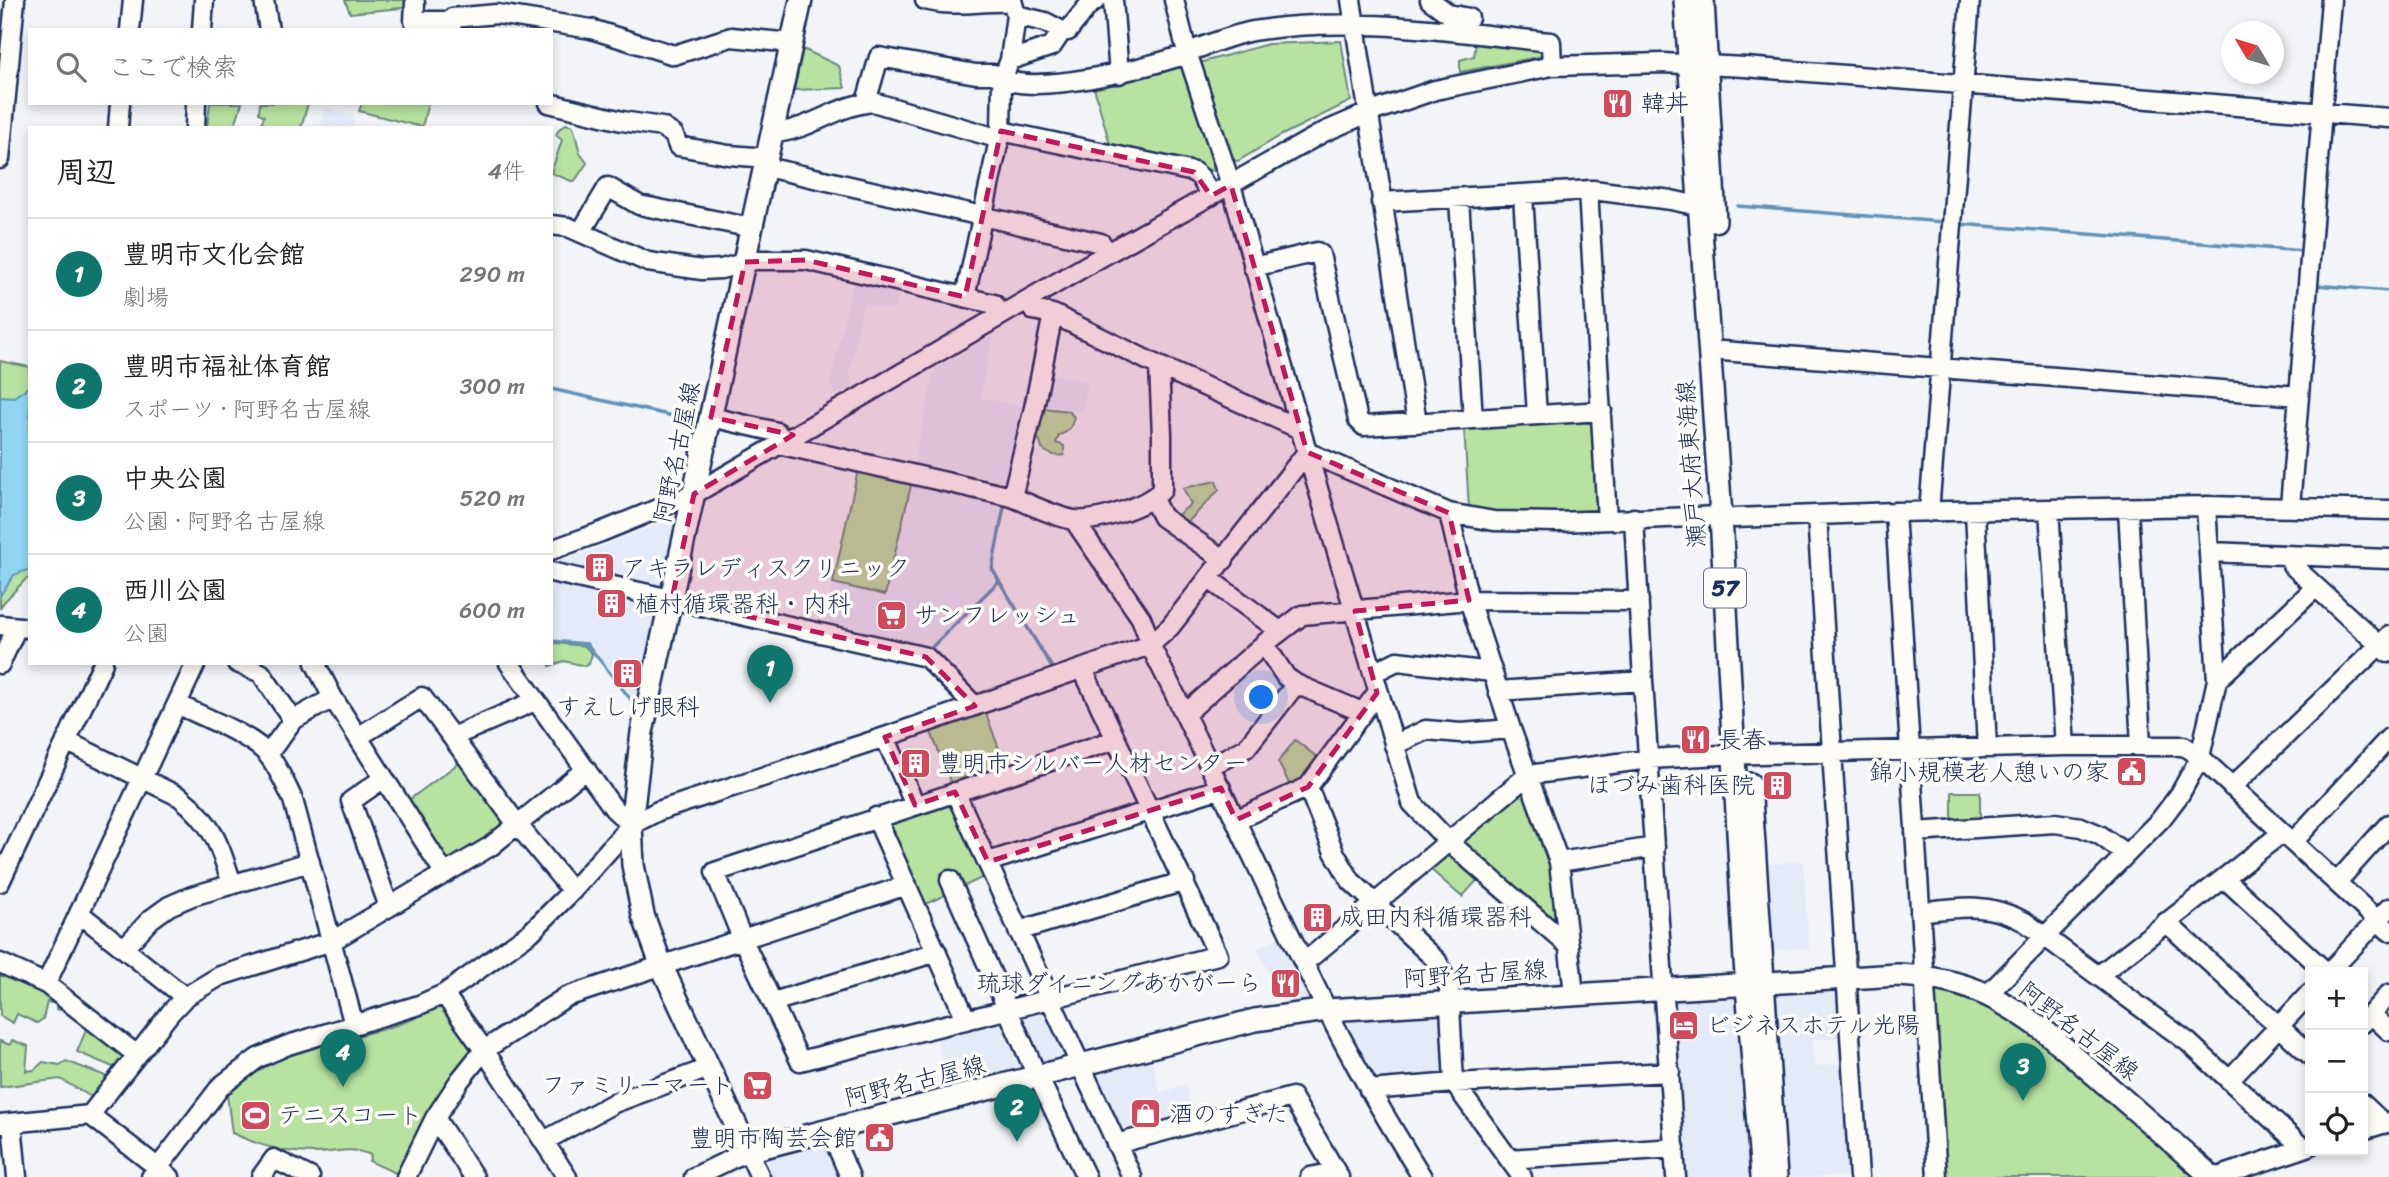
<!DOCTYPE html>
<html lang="ja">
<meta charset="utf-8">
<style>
:root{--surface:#fff;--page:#f6f6f6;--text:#222;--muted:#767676;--line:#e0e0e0;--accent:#0f766e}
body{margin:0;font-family:Sriracha,"Klee One",sans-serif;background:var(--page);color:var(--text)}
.controls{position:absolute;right:21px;bottom:21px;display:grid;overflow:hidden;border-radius:0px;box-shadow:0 4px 10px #0003}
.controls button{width:63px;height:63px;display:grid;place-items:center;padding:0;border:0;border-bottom:2px solid var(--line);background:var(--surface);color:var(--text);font:35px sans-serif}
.compass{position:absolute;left:2221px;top:21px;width:63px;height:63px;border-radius:50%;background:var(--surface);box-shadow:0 4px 10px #0003;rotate:308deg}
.you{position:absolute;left:1262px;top:698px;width:24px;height:24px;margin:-18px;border:5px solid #fff;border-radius:50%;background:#1a73e8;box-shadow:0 0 0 10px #1a73e833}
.badge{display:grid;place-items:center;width:46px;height:46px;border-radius:50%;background:var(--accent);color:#fff;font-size:23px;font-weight:700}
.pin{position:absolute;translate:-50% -58px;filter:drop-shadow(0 2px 4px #0008)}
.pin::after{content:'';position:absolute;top:37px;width:24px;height:21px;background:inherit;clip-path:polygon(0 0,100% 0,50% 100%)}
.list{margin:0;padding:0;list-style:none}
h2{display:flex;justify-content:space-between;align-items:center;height:91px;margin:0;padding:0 28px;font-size:30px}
h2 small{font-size:23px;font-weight:400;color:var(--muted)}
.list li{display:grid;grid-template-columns:46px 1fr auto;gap:21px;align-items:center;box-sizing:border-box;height:112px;padding:0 28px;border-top:2px solid var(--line)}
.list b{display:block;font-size:26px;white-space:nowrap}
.list p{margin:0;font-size:23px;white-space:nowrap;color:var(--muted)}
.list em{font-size:23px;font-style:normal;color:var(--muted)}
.icon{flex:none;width:38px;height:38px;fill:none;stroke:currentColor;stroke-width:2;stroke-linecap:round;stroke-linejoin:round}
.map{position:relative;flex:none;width:2389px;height:1177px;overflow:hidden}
.search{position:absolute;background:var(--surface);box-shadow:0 4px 10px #0003;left:28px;top:28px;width:525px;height:77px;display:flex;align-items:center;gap:18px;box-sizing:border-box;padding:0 24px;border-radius:0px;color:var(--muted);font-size:26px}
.panel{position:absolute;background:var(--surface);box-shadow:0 4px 10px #0003;left:28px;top:126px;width:525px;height:539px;border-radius:0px}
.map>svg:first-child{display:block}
</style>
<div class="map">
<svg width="2389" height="1177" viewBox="0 0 2389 1177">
<rect width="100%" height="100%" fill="#f2f4f7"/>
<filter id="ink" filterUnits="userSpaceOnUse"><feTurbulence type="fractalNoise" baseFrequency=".0143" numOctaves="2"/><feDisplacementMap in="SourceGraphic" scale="14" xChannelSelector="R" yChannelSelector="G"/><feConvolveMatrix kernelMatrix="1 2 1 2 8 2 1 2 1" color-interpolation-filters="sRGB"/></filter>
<g filter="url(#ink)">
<path fill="#e5eaf8" d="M325 108 355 117 352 128H320Z
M854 276 900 286 895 310 863 304 849 374 854 384 835 395 830 385Z
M993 336 980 398 1029 407 1012 483 914 463 935 369Z
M1045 372 1088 382 1082 413 1039 404Z
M913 477 1004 498 991 569 998 580 933 644 930 651 823 628 833 583 885 594Z
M668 520 678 527 661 592 551 569V563L596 549Z
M551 576 661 602 639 704 588 642 551 638Z
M1803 861 1809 949 1772 950 1767 864Z
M1286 934 1314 995 1310 1001 1285 1005 1257 948Z
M1839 987 1844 1037 1812 1040 1815 1066 1846 1063 1854 1177H1787L1775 998 1781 991Z
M1732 994 1739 1000 1750 1177H1684L1672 1002 1675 998Z
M1040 1007 1048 1011 1068 1052 1063 1060 1045 1065 1034 1043 1030 1044 1019 1013Z
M1443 1012 1450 1075 1372 1082 1345 1026 1350 1018Z
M1004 1017 1029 1069 949 1089 936 1034Z
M1151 1059 1160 1092 1185 1085 1194 1118 1124 1137 1119 1134 1093 1079 1098 1072Z
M826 1142 844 1177H771L766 1167 772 1156Z"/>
<path fill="#b7e2a0" stroke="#69887f" stroke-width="2" d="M345 0H410L411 7 350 13Z
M1477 38 1547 45 1548 55 1460 72V60L1474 56Z
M1341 41 1351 101 1280 136 1238 161 1227 159 1199 63 1268 44Z
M803 49 839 66 845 88 794 90Z
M1185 61 1214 171 1111 148 1093 84Z
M210 103H242L234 128H207Z
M260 103H308L301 128H260L264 116 259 113Z
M362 103H428L422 127 359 111Z
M566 124 573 126 580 153 587 163 574 182 551 173 562 140 556 135 559 129Z
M0 361 30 367V579H26L3 603 0 609Z
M1043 408 1069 411 1074 417C1072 427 1069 432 1059 435L1056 443 1064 446V455C1055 457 1049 454 1042 449L1040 441 1032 432 1040 410Z
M1596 418 1598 516 1496 517 1469 509 1464 427Z
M859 465 913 477 885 595 833 583Z
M1216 481 1219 490 1183 527 1171 520 1191 504 1183 488Z
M555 643 585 646 592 654 589 664 585 666 564 661 550 666 551 645Z
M984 708 1006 768 952 786 929 727Z
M1295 740 1321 760 1305 782 1292 789 1278 762Z
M463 760 508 820 507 827 444 864 406 802Z
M1519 789 1529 793 1547 840 1541 842 1543 847 1549 845 1560 926 1554 929 1513 886 1460 844 1462 837 1485 818 1490 822 1495 818 1490 813Z
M1952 792H1980V823L1952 825Z
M950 801 988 875 922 906 884 826 888 821Z
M1448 850 1482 875 1462 897 1428 867Z
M0 968 42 988 68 1012 56 1009V1004L47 1002 43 1019 37 1023 17 1014 13 1023 0 1016Z
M1934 990C1966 998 1993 1009 2021 1025L2194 1177H1943L1931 992Z
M441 1006 447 1009 474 1046V1052L400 1175 369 1161 371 1155C348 1146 341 1152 317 1153 286 1154 259 1146 232 1133L227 1095C244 1081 261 1067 281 1059 334 1037 391 1034 441 1006Z
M90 1028 124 1054 126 1058 119 1067H113L77 1052 86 1030Z
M12 1040 28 1046 26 1071 34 1070 43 1062 60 1065 66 1061 103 1075 111 1080 95 1099 60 1079 0 1087V1041L10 1045Z"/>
<path fill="#90d5f2" stroke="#6193b7" stroke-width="2" d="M30 386V569L14 575 0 596V396L14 397Z"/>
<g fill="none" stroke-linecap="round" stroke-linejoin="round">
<path stroke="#6193b7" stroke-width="3.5" d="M1738 206 1944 222
M1959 224 2304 251
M2315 285 2389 291
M551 389 700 422
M1005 502 992 569 1054 671
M1748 508H1763
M551 641 587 644 636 706
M933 646 999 581"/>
<defs>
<path id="minor" d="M264 0 269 30
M925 0C954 8 982 0 1012 2
M1012 0 1016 15 1045 22 1062 31H1068L1088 6 1096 0
M1113 0 1119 74
M1174 0 1187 52 1231 185 1307 452 1412 803 1449 842 1569 946
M1351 0 1417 423
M1430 0 1449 14 1469 18
M415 3 414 21H443L451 28
M130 30 133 0
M202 30 204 0
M451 30 452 18 497 14 591 29 674 55 731 37 792 43
M1187 52C1209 45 1231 35 1253 31 1351 15 1453 32 1551 42L1552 66
M1010 60 1052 46 1062 31
M866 102 879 57 976 74H994C1027 101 1149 66 1188 54
M549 103 622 121 662 127 674 135 678 146 729 155 768 158
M118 128 120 103
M195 128 196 103
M1001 131 1194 172 1200 177 1211 196
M773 133C808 131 837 105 873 102L1000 139
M0 159 15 0
M766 167 1101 243 1108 253
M1588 190 1607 520
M1523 195 1537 415
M1459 199 1473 419
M1381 202 1593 190 1671 200 1699 206
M551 225 568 227 648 262 702 270 721 269 755 260H806L994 304 1001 315
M581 232 608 187 639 205 753 228
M1253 267 1317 252 1320 254 1358 420 1364 426 1602 411
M965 297 1001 131 1002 80 1010 60 1016 15
M1027 300 1033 310 1053 314 1159 366 1300 429
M1722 351 2299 396
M711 417 777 432 783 441
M778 444 1012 497C1032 505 1053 516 1074 520 1096 523 1147 506 1162 490V435L1159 366
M1307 452 1449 513 1494 521 1557 522 1721 516
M1012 497 1034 408 1053 314
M1153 499 1162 517 1224 560
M2290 507 2331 0
M2128 508 2141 745
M2049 510 2065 746
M1895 512 1937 1177
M1929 512 1970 0
M1975 512 1987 748
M1449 513 1469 600 1511 729 1559 862 1574 994
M1817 515 1859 1177
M1634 518 1643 681 1676 1177
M1734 518 1895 512 2206 506 2389 510
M1074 520 1141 618 1151 644
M551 550 601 532 694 494 1108 253 1324 132 1368 113 1435 90 1552 66 1663 63 1745 67 2389 118
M2209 552 2389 559
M2290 556 2292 565 2388 653
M551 572 926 657 975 706
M1209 579 1280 631
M0 625 30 628
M1150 645C1212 765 1266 889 1327 1010 1355 1067 1388 1122 1422 1177
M237 663 261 673 293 720
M315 663 333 698 445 874
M509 663 614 809 631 825
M0 664 17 627
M1083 670 1218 955 1050 999 800 1061 742 938 715 872 1114 740
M1373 673 1397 661 1492 672
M2217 680 2316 587
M1296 684 1362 712
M1498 691 1643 681
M177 704C201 716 254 736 269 756 279 769 286 785 293 800L354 1025
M1185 714 1264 644 1302 615 1469 600 1639 601
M358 737 422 697 517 824 572 891
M452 737 535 701
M885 737 915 805
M66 741 180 797C213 823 220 846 232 884
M1394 745 1426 730 1461 733 1511 729
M268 754 293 720 333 698
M1210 766 1246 748 1296 684 1286 677 1264 644
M384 778 351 801 389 907
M1308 787 1334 852 1351 881 1437 961 1449 987 1454 1083 1522 1177
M2232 787 2389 636
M955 792 1132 1177
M876 817 966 1019
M1236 820 1308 787 1377 693
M1915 832 2055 823 2081 827 2100 835 2126 854
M2293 842 2389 738
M988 862 1221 788
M1559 862 1655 847
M2224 878 2326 972
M950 880 1034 1069
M0 882 103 663
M2337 882 2389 824
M1920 912C1960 907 1988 902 2025 922L2188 1042 2303 1148
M79 913 185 997
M2166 922 2310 1055
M1018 931 1185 881
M124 948 151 919 169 906 192 896 310 862
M1305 962 1528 775 1649 759 1721 755 2065 746H2184L2200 757 2389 931
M0 963 46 984 137 1055
M2329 972 2389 908
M2099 975 2282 833
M46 984 196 663
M444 994 484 1050 567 1177
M1988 994 2161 819 2180 794 2200 757 2217 680 2206 506
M773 1002 937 952
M2371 1014 2389 1031
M2363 1023 2389 994
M2229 1080 2310 993
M1042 1085 1086 1177
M1369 1090 1454 1083 1670 1072
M2363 1104 2384 1124
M90 1115 171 1012 185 997 220 976 332 941 491 846 586 769
M435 1118 474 1177
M12 1123 17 1177
M0 1124 90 1115 170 1177
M830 1130 850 1177
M2363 1130 2389 1122
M544 1141 614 1103 709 1068
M1116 1144 1292 1097 1339 1177
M1509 1159 1675 1148
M151 1177 221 1086 258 1058 288 1045 419 1005 444 994 531 932 572 891 631 825 658 811 885 737 1150 645 1170 627 1307 452
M261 1177 274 1159 310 1177
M406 1177 435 1118 460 1080 484 1050 566 997 907 885
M694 1177 748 1151 760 1177
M1310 1177 1336 1172
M2218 1177 2310 1146"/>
<path id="major" d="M801 0 642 732 631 825 633 865 643 915 662 967 748 1151 1255 1020 1327 1010 1898 975C1960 978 1996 994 2046 1032L2212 1177
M1685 0 1721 516 1745 961 1762 1177
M1703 0 1715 221
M1750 784 1776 1177"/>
</defs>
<use href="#minor" stroke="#1b2f5e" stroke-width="23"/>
<use href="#major" stroke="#1b2f5e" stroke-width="26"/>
<use href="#minor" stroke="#fdfcf7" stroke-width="18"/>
<use href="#major" stroke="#fdfcf7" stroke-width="21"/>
</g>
</g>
<path fill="#c2185b" fill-opacity="0.2" stroke="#c2185b" stroke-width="5" stroke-dasharray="14 9" stroke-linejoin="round" d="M1001 131 1194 172 1211 196 1231 185 1307 452 1449 513 1469 600 1355 611 1377 693 1308 787 1236 820 1221 788 988 862 955 792 915 805 885 737 975 706 926 657 672 599 694 494 793 435 711 417 745 262 806 260 965 297Z"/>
<defs>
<symbol id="restaurant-square" viewBox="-11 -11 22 22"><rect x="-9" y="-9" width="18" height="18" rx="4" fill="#d1495b" stroke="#fdfcf7"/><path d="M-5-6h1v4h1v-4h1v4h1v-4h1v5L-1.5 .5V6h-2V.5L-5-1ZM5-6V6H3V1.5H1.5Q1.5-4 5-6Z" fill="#fff"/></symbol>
<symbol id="building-square" viewBox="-11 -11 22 22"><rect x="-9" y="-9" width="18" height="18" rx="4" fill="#d1495b" stroke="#fdfcf7"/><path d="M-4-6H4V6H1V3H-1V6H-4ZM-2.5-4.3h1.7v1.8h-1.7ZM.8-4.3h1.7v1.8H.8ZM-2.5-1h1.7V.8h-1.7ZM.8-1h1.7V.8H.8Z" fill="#fff"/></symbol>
<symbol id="supermarket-square" viewBox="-11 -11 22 22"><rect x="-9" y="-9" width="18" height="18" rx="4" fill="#d1495b" stroke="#fdfcf7"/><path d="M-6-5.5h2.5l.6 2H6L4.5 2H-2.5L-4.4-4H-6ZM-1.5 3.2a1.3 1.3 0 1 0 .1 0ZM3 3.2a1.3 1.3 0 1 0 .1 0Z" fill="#fff"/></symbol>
<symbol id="civic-square" viewBox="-11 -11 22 22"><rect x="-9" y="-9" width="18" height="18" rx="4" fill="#d1495b" stroke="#fdfcf7"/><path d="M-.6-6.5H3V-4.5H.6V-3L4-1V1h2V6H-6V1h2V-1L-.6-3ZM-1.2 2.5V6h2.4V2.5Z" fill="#fff"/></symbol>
<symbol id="hotel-square" viewBox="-11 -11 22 22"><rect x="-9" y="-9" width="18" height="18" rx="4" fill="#d1495b" stroke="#fdfcf7"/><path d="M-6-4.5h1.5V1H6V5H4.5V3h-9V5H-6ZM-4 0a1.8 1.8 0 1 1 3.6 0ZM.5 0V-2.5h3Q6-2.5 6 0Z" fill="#fff"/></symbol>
<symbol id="shop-square" viewBox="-11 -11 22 22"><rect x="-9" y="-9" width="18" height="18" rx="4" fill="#d1495b" stroke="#fdfcf7"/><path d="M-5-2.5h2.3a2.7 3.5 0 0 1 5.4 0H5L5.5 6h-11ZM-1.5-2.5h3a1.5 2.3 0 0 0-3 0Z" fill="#fff"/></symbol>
<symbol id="stadium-square" viewBox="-11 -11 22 22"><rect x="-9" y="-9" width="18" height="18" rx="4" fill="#d1495b" stroke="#fdfcf7"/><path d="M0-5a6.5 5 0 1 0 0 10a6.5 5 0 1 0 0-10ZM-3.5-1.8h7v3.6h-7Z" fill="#fff"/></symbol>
</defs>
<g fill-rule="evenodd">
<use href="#restaurant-square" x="1600" y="86" width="35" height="35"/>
<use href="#building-square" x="582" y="550" width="35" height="35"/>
<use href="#building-square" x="594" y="586" width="35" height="35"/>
<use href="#supermarket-square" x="874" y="598" width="35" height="35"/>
<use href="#building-square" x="610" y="656" width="35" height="35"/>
<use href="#restaurant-square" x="1678" y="722" width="35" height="35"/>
<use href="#building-square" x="898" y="746" width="35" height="35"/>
<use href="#civic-square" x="2114" y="754" width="35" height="35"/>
<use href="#building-square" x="1760" y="768" width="35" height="35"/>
<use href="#building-square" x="1300" y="900" width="35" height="35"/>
<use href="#restaurant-square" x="1268" y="966" width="35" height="35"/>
<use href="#hotel-square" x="1666" y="1008" width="35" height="35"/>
<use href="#supermarket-square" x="740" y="1068" width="35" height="35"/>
<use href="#shop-square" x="1128" y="1096" width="35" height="35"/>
<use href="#stadium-square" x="238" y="1098" width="35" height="35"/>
<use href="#civic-square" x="862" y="1120" width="35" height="35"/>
</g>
<g text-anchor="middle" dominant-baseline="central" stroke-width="7" stroke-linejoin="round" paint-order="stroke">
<rect fill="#fdfcf7" stroke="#5f6c8c" stroke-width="2" x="1704" y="568.5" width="42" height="39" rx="5"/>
<g font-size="23" font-weight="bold" fill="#1b2f5e">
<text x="1725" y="588">57</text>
</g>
<g font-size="24" fill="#1b2f5e" stroke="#fdfcf7" text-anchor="start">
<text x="1641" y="103">韓丼</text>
<text x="622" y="568">アキラレディスクリニック</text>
<text x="635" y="604">植村循環器科・内科</text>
<text x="914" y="615">サンフレッシュ</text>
<text x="628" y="707" text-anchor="middle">すえしげ眼科</text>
<text x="1718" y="740">長春</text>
<text x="938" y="763">豊明市シルバー人材センター</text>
<text x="2109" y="772" text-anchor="end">錦小規模老人憩いの家</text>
<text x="1755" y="785" text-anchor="end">ほづみ歯科医院</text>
<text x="1340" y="917">成田内科循環器科</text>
<text x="1262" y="983" text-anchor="end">琉球ダイニングあかがーら</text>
<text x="1706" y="1025">ビジネスホテル光陽</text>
<text x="734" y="1085" text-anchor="end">ファミリーマート</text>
<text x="1169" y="1114">酒のすぎた</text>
<text x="278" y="1115">テニスコート</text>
<text x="857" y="1138" text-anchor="end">豊明市陶芸会館</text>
</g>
<g font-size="24" fill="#1b2f5e" stroke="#fdfcf7">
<text transform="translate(677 452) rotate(-78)">阿野名古屋線</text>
<text transform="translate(1691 464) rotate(-94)">瀬戸大府東海線</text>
<text transform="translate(1475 974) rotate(-4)">阿野名古屋線</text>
<text transform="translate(2079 1031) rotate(38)">阿野名古屋線</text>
<text transform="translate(915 1081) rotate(-14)">阿野名古屋線</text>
</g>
</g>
</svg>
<div class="controls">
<button>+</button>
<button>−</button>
<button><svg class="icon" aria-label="locate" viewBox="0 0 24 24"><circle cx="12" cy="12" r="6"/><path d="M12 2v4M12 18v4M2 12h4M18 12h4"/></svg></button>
</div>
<svg class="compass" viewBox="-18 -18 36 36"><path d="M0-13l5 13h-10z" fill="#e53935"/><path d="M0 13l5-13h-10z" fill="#767676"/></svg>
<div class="you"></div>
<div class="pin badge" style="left:770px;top:703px">1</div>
<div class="pin badge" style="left:1017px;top:1142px">2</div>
<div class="pin badge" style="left:2023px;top:1101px">3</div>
<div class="pin badge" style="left:343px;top:1087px">4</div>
<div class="search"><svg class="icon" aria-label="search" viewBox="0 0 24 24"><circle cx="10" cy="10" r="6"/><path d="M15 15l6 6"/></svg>ここで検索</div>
<section class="panel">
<h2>周辺<small>4件</small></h2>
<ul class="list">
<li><span class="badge">1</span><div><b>豊明市文化会館</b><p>劇場</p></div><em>290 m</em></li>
<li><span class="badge">2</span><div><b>豊明市福祉体育館</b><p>スポーツ · 阿野名古屋線</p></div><em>300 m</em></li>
<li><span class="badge">3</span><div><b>中央公園</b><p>公園 · 阿野名古屋線</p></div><em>520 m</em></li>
<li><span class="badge">4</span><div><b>西川公園</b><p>公園</p></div><em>600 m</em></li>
</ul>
</section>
</div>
